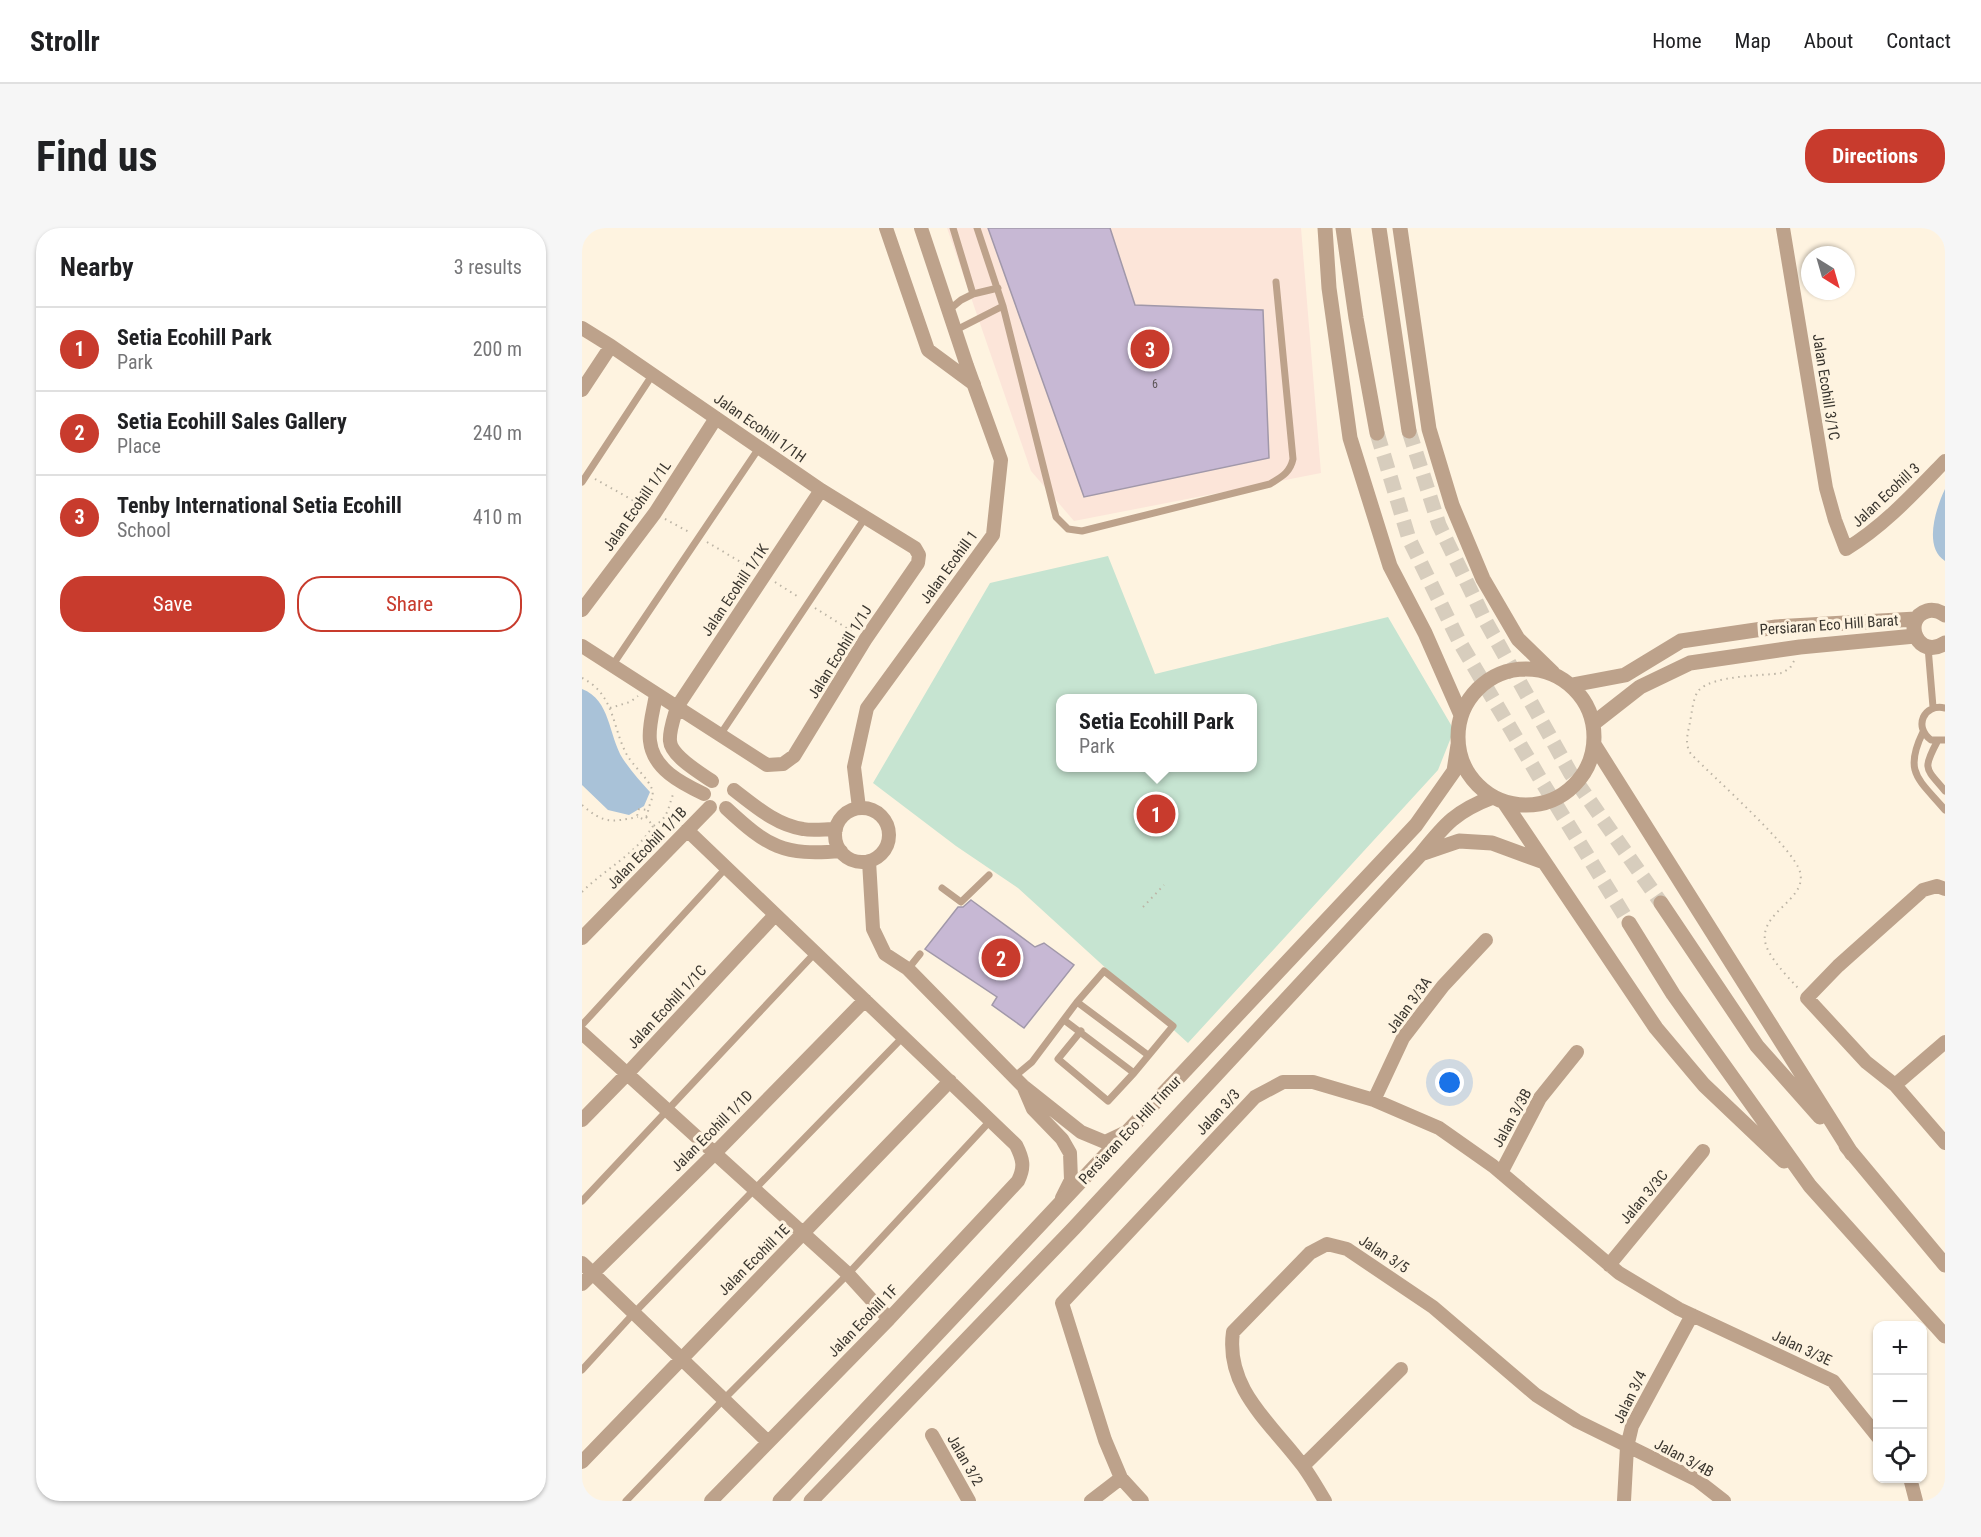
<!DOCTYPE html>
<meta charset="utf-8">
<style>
:root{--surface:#fff;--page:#f6f6f6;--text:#202124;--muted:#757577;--line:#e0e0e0;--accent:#c83b2d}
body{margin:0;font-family:"Roboto Condensed",sans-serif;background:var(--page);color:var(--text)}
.controls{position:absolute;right:18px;bottom:18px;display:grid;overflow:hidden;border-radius:12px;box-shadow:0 2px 4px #0004}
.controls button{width:54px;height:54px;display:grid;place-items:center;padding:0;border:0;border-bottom:2px solid var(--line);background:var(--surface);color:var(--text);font:30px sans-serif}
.compass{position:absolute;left:1219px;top:18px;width:54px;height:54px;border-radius:50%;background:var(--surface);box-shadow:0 2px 4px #0004;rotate:143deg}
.you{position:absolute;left:868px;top:855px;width:21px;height:21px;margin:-15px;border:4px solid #fff;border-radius:50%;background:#1a73e8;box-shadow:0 0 0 9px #1a73e833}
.badge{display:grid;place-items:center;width:39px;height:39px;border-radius:50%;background:var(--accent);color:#fff;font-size:20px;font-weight:700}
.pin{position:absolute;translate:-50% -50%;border:3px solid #fff;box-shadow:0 2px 6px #0006}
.popup{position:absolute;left:474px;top:466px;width:201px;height:78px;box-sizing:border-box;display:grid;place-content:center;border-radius:12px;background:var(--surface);filter:drop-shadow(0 2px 4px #0005);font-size:20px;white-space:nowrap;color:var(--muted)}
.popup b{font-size:22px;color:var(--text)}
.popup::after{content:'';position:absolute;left:50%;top:100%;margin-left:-12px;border:12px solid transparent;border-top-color:var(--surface)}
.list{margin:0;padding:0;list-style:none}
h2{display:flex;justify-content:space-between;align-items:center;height:78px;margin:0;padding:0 24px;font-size:26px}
h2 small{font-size:20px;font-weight:400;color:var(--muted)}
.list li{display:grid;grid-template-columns:39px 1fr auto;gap:18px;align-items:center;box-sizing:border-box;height:84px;padding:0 24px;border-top:2px solid var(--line)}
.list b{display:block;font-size:22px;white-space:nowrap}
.list p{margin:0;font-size:20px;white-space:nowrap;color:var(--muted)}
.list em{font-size:20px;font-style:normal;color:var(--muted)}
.actions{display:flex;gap:12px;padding:18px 24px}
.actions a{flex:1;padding:14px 0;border:2px solid var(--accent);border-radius:24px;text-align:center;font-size:21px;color:var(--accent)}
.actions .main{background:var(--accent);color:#fff}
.icon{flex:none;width:33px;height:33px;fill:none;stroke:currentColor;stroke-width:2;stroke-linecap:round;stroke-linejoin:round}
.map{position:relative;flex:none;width:1363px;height:1273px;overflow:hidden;border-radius:24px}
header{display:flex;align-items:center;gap:36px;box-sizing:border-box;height:84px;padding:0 30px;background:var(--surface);border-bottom:2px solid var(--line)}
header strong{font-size:28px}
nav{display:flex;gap:33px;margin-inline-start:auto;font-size:21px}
.intro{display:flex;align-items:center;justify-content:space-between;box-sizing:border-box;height:144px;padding:0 36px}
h1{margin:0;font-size:42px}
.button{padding:15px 27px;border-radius:24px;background:var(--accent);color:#fff;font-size:21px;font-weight:700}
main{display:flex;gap:36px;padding:0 36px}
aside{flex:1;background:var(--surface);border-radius:24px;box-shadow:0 2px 4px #0004}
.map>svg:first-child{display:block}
</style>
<header>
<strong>Strollr</strong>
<nav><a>Home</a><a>Map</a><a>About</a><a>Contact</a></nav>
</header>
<div class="intro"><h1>Find us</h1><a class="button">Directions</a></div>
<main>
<aside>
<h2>Nearby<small>3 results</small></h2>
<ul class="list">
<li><span class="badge">1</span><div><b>Setia Ecohill Park</b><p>Park</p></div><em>200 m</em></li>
<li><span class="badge">2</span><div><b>Setia Ecohill Sales Gallery</b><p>Place</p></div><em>240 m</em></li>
<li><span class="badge">3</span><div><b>Tenby International Setia Ecohill</b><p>School</p></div><em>410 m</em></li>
</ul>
<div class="actions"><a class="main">Save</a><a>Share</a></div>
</aside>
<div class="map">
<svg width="1363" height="1273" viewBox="0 0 1363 1273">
<rect width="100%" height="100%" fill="#fef3e0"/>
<path fill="#fce5d9" d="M365 0H719L739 245 492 293 449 243Z"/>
<path fill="#c6e4d1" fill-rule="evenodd" d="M526 328 573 446 806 389 872 502 856 542 606 815 436 660 374 618 291 555 408 355ZM478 470H670V540H478Z"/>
<path fill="#a9c2d8" d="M1363 261V333C1341 319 1354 280 1363 261Z
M0 461C29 472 26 507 41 531 49 543 59 554 68 564L62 578 47 587 26 582 0 557Z"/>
<path fill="#c7b8d4" stroke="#a198a9" stroke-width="1.5" d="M406 0H528L553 77 681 82 687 230 502 269Z
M389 672 453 719 462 715 492 737 442 800 410 777 415 769 343 721 376 679H381Z"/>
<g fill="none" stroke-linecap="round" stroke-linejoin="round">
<path stroke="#d7cdbd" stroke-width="15" stroke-dasharray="15 8" stroke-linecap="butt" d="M827 203 857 297 903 392 989 546 1079 675
M795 205 827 311 877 413 960 554 1047 695"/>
<path stroke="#bcb4a5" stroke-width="2" stroke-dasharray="1.5 4.5" stroke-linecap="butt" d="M13 251 63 279
M83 291 107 304
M125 314 172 342
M193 354 218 370
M233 380 271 404
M1212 433 1208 440 1200 445C1180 448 1132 447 1117 462 1111 469 1110 484 1108 494 1106 505 1102 516 1109 526 1130 548 1212 620 1218 644 1226 674 1171 685 1185 720 1192 735 1205 748 1216 760
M0 450C33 466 30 500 45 527 52 539 65 549 70 561 73 570 65 578 66 587L61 591 56 589 55 586 57 581 65 582
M28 480 48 474 56 468
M0 577C22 596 29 594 56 589
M64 589 71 598C87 591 86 578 92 564
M0 664C23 641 54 626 71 598
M561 679 582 657"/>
<path stroke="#bda28b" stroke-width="7" d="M395 0 421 78
M391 66 416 60
M368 81 379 72 391 66 371 0
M374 102 421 78 474 289 486 301 500 303 688 256C699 249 708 245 711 231L694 54
M0 254 71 146
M1346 419 1351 479
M30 438 177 220
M1363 480C1342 475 1331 499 1349 512H1363
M1341 504C1321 545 1337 551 1363 582
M138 507 283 290
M1355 514C1340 542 1344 540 1363 563
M360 660 379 674 407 647
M326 741 338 726
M495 774 566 827
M482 792 552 845
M0 797 144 640
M433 848 450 834 495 774 522 743 591 798 552 845 526 873 476 831 499 803
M0 973 233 725
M0 1142 52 1085 321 809
M44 1273 142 1171 266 1046 409 892"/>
<path stroke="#bda28b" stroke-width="14" d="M304 0 346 122 392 156
M1201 0 1244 260 1253 292 1264 321C1302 298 1332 265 1363 233
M0 100 29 118 239 262 333 320 337 327 336 335 283 412 212 528 201 536 185 537 0 418
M0 162 29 118
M0 382 73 285 134 190
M74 466C72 481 66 498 68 513 71 541 99 555 122 566
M130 553C118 545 89 528 88 513 87 503 92 490 95 479L239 262
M152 562C173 578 194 597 221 601 231 603 243 601 254 601
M144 580C186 619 201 628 259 623
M277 580 272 539 285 480 411 307 419 232 385 138 339 0
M253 607a27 27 0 1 1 54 0a27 27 0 1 1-54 0Z
M105 602 434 917C441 931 443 939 436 953L307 1091 129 1273
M287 633 291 701 303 726 326 741 441 858 499 904 523 914 542 905
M1363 661 1355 658 1341 662 1256 738 1225 770 1284 834 1313 857 1363 915
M0 710 128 579
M0 805 266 1046 307 1091
M1313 857 1363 814
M442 860 451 881 480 911 488 925 489 952 480 970
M792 872 821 810 861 758 904 712
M0 892 45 846 193 687
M919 945 958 870 995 824
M0 1035 185 1213
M1027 1037 1121 923
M0 1056 132 926 283 772
M350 1207 387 1273
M0 1234 368 853
M721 1238 819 1141
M1328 1250 1334 1273
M509 1273 539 1250
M560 1273 539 1250 523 1212 480 1075 673 869 701 854H731L792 872 857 900 911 938 1037 1045 1097 1081 1251 1153 1296 1209
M743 1273C736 1261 729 1249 721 1238 690 1196 643 1161 651 1104L728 1025 745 1016 765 1021 851 1079 954 1167 995 1193 1115 1252 1142 1273
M1042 1273 1045 1219 1050 1198 1110 1087"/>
<path stroke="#bda28b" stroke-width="15" d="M743 0 747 60 768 210 808 338 843 405 879 487
M761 0 774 90 795 205
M797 0 827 203
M818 0 847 201 870 277 901 351 936 411 971 445
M1363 387C1357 383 1352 381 1345 383 1319 391 1336 433 1363 415
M876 509a68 68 0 1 1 136 0a68 68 0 1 1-136 0Z
M990 457 1043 447 1099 413 1194 399 1334 391
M1012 495 1058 459 1108 435 1218 419 1333 408
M1013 518 1270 926
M922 574 1074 800 1122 857 1202 933
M839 626 877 613 910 615 962 634
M1079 675 1175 818 1238 889
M1047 695 1091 766 1228 958 1363 1108
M1264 918 1363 1037
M198 1273 834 597 872 543 876 517
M229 1273 492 1000 839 626C863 596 874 583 911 569"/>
</g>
<g text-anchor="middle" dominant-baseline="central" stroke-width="6" stroke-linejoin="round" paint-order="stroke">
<g font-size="12" fill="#5d5658">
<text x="573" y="156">6</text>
</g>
<g font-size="15" fill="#3a362f" stroke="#fef3e0">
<text transform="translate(1244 159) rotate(81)">Jalan Ecohill 3/1C</text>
<text transform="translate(178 200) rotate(35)">Jalan Ecohill 1/1H</text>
<text transform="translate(1304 267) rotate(-43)">Jalan Ecohill 3</text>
<text transform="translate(55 278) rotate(-55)">Jalan Ecohill 1/1L</text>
<text transform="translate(367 339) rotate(-54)">Jalan Ecohill 1</text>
<text transform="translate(153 362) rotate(-56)">Jalan Ecohill 1/1K</text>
<text transform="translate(1247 397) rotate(-4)">Persiaran Eco Hill Barat</text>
<text transform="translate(258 424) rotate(-58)">Jalan Ecohill 1/1J</text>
<text transform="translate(65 620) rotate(-46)">Jalan Ecohill 1/1B</text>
<text transform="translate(827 777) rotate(-54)">Jalan 3/3A</text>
<text transform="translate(85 779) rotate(-47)">Jalan Ecohill 1/1C</text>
<text transform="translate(636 884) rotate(-47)">Jalan 3/3</text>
<text transform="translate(930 890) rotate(-61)">Jalan 3/3B</text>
<text transform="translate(548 902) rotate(-47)">Persiaran Eco Hill Timur</text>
<text transform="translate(130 903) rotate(-45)">Jalan Ecohill 1/1D</text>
<text transform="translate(1062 969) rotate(-50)">Jalan 3/3C</text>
<text transform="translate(802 1026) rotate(33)">Jalan 3/5</text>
<text transform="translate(172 1032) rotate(-45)">Jalan Ecohill 1E</text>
<text transform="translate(281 1093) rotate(-46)">Jalan Ecohill 1F</text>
<text transform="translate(1220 1120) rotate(25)">Jalan 3/3E</text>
<text transform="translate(1048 1169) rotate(-64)">Jalan 3/4</text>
<text transform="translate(1102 1230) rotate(28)">Jalan 3/4B</text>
<text transform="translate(383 1232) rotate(60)">Jalan 3/2</text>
</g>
</g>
</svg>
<div class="controls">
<button>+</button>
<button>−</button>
<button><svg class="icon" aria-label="locate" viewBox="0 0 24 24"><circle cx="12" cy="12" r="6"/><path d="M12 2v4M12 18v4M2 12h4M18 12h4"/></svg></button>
</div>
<svg class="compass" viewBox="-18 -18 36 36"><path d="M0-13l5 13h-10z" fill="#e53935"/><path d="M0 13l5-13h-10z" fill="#757577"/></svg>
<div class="you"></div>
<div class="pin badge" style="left:574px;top:586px">1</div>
<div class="popup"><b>Setia Ecohill Park</b>Park</div>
<div class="pin badge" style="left:419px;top:730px">2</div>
<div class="pin badge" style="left:568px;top:121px">3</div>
</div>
</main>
